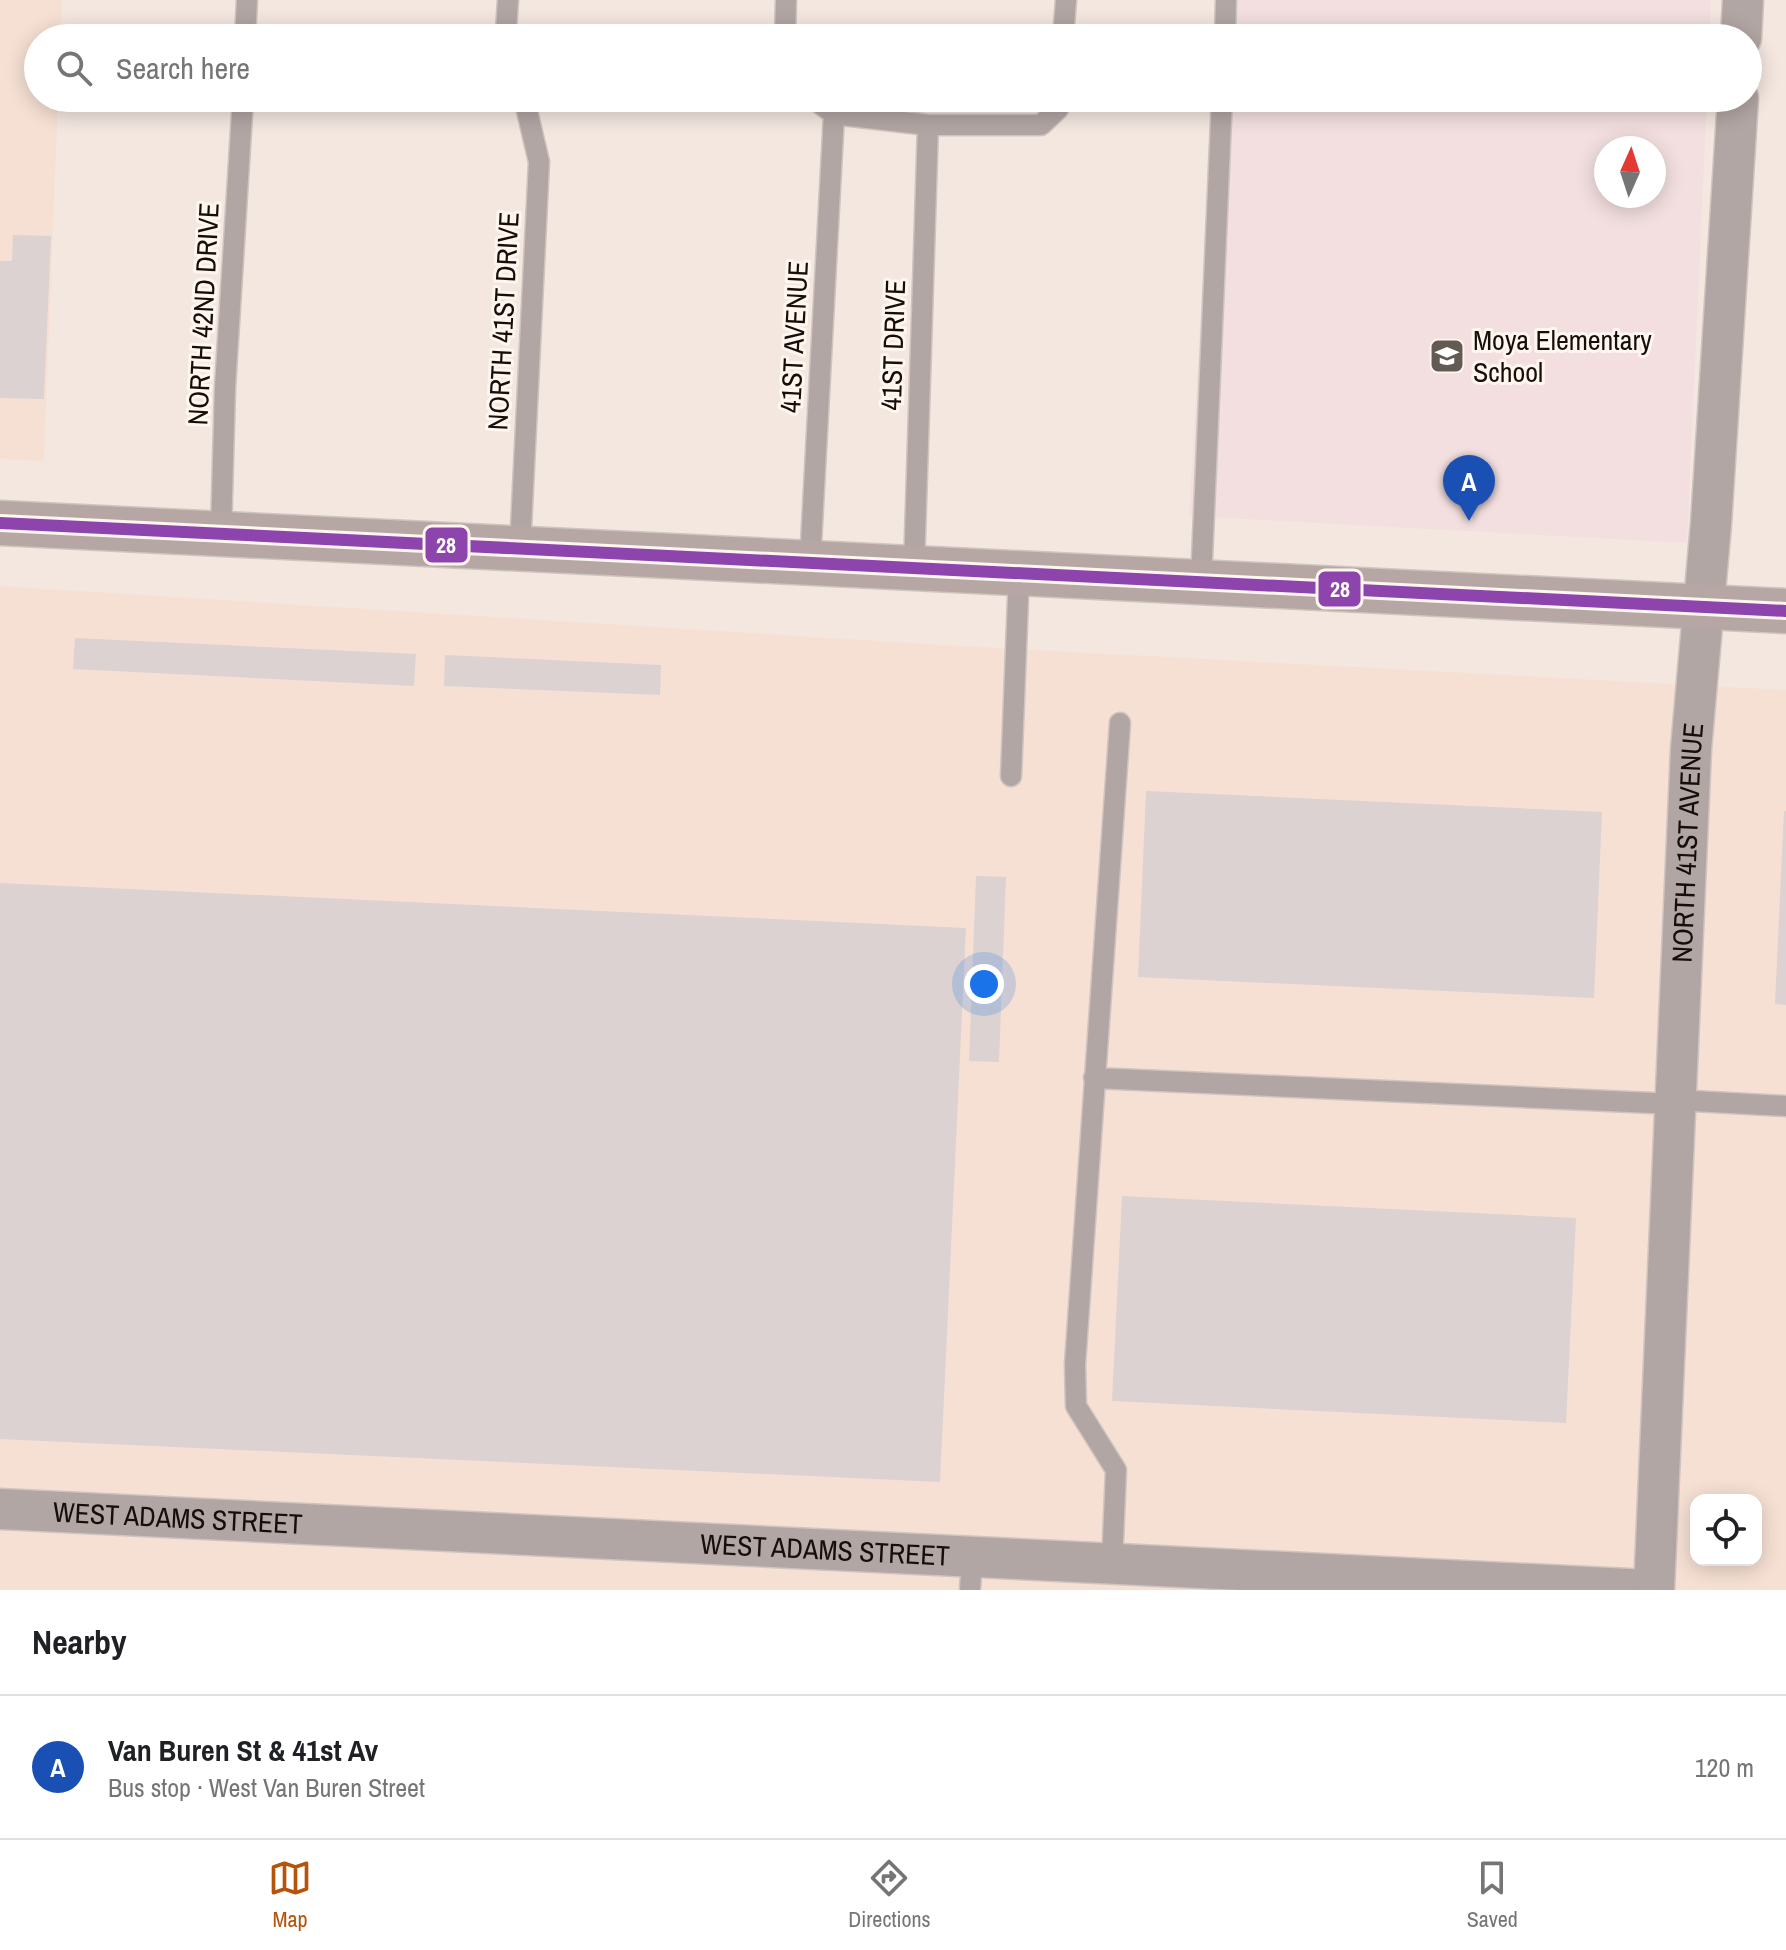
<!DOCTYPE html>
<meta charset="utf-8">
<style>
:root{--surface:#fff;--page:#f6f6f6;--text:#202124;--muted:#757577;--line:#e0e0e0;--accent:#b45309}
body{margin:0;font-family:"Archivo Narrow",sans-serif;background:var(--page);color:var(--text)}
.controls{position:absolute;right:24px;bottom:24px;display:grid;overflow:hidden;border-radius:16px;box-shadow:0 4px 20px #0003}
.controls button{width:72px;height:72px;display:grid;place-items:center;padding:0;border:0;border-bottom:2px solid var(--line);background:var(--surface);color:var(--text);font:40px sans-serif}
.compass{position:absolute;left:1594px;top:136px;width:72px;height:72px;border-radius:50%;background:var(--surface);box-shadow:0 4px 20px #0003;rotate:3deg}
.you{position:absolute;left:984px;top:984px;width:28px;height:28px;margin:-20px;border:6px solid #fff;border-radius:50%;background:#1a73e8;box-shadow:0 0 0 12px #1a73e833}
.badge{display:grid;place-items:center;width:52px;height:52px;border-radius:50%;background:var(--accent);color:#fff;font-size:26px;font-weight:700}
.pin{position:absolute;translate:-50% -66px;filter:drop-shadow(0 2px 4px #0008)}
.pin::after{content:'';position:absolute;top:42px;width:28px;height:24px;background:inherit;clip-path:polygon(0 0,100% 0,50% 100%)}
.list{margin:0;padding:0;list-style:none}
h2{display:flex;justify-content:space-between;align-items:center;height:104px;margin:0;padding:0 32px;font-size:34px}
h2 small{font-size:26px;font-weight:400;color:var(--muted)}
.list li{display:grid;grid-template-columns:52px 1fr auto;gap:24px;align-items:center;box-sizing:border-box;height:144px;padding:0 32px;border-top:2px solid var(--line)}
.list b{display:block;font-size:30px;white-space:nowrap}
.list p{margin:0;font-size:26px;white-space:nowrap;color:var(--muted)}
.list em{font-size:26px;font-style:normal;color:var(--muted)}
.icon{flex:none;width:44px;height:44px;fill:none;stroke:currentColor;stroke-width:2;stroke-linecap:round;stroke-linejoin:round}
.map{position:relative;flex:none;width:1786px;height:1590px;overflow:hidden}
.search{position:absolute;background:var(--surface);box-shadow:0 4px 20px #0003;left:24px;right:24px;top:24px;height:88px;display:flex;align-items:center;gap:20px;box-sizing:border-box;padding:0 28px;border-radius:44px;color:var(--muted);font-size:30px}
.sheet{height:248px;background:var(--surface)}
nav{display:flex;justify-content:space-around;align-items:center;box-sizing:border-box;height:112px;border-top:2px solid var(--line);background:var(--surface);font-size:22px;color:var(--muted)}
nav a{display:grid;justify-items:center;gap:4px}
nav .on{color:var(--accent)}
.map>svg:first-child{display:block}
</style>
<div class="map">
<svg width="1786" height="1590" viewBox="0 0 1786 1590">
<rect width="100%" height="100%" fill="#f4e7e0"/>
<path fill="#f6e0d3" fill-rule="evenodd" d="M0 0H62L61 38H38V98H58L44 461 0 459Z
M0 586 943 645 1786 690V1590H0ZM1696 1500H1756V1560H1696Z"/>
<path fill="#f3dfe0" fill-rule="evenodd" d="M1219 0H1711L1709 38H1217Z
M1213 98H1707L1687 543 1189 516ZM1606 148H1654V196H1606Z"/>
<path fill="#dbd2d1" d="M13 235 51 236 44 399 0 398V261H12Z
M75 638 416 654 414 686 73 669Z
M445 655 661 665 660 695 444 686Z
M1146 791 1602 812 1594 998 1138 977Z
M1784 811H1786V1005L1775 1004Z
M976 876 1006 877 999 1062 969 1061Z
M0 883 966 928 940 1482 0 1439Z
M1122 1196 1576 1218 1566 1423 1112 1401Z"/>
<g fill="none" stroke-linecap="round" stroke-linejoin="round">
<defs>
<path id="lane" d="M508 0 506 30 509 38
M245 38 247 0
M785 38 786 0
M1063 38 1066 0
M1225 38 1226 0
M813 98 834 114 928 125H1041L1058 109 1059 98
M221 534 225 388 243 98
M520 548 539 162 524 98
M810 563 834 114
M914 568 928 125
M1201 582 1222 98
M1011 776 1019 573
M1094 1078 1675 1104
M1675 1100 1786 1106
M1112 1564 1116 1470 1076 1406 1075 1364 1120 723
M970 1590 972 1557"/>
<g id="street">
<path d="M1741 38 1743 0"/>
<path id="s1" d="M0 1509 1649 1590"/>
<path id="s2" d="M1654 1590 1691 749 1711 524 1738 98"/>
</g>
<path id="primary" d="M0 523 1786 611"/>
</defs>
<use href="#lane" stroke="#cfc5bf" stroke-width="23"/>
<use href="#street" stroke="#cfc5bf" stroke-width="43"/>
<use href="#primary" stroke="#cfc5bf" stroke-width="47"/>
<use href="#lane" stroke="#b2a6a4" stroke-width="20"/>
<use href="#street" stroke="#b2a6a4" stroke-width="40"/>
<use href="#primary" stroke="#b6a7a4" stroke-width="44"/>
<defs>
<path id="bus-1" d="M0 523 1786 611"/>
</defs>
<use href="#bus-1" stroke="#fff6f0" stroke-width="18"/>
<use href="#bus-1" stroke="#8e44ad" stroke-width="12"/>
</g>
<defs>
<symbol id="school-square" viewBox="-11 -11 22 22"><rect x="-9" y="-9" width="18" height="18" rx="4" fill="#635a54" stroke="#fff6f0"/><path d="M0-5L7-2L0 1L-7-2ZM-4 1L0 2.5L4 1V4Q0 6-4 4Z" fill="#fff"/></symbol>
</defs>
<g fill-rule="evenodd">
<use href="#school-square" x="1427" y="336" width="40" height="40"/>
</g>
<g text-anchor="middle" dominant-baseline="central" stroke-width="6" stroke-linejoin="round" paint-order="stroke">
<g font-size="28" fill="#150e09" stroke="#fff6f0">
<text transform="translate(203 314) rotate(-87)">NORTH 42ND DRIVE</text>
<text transform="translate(503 321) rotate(-87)">NORTH 41ST DRIVE</text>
<text transform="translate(794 337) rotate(-87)">41ST AVENUE</text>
<text transform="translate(893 345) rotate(-88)">41ST DRIVE</text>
<text stroke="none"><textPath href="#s2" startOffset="748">NORTH 41ST AVENUE</textPath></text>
<text stroke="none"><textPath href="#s1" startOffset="178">WEST ADAMS STREET</textPath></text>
<text stroke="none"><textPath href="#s1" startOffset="826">WEST ADAMS STREET</textPath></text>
</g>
<g font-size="28" fill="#150e09" stroke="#fff6f0" text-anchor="start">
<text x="1473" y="340">Moya Elementary<tspan x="1473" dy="32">School</tspan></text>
</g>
</g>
<g stroke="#fff6f0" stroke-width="3">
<rect x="424" y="526" width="45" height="38" rx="8" fill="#8e44ad"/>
<rect x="1317" y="570" width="45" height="38" rx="8" fill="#8e44ad"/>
</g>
<g font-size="22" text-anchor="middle" font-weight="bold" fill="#fff">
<text x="446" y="553">28</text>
<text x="1340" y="597">28</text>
</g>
</svg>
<div class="controls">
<button><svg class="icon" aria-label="locate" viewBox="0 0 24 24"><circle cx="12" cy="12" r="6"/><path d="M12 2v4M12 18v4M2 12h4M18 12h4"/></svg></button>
</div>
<svg class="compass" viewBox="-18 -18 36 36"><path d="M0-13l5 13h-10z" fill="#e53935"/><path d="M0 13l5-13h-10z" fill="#757577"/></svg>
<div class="you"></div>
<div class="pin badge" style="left:1469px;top:521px;background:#1a4fb4">A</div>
<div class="search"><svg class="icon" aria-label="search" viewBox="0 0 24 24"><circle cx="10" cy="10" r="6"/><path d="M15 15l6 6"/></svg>Search here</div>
</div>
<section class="sheet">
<h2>Nearby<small></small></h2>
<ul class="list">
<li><span class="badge" style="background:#1a4fb4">A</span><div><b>Van Buren St &amp; 41st Av</b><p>Bus stop · West Van Buren Street</p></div><em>120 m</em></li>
</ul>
</section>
<nav>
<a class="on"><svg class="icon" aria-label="map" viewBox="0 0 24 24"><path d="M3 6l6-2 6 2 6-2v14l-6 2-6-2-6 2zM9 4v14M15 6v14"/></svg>Map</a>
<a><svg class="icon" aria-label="directions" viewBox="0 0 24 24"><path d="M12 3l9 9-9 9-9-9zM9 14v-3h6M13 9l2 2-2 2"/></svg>Directions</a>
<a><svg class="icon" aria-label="saved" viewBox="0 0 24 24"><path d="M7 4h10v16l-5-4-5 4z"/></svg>Saved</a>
</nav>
